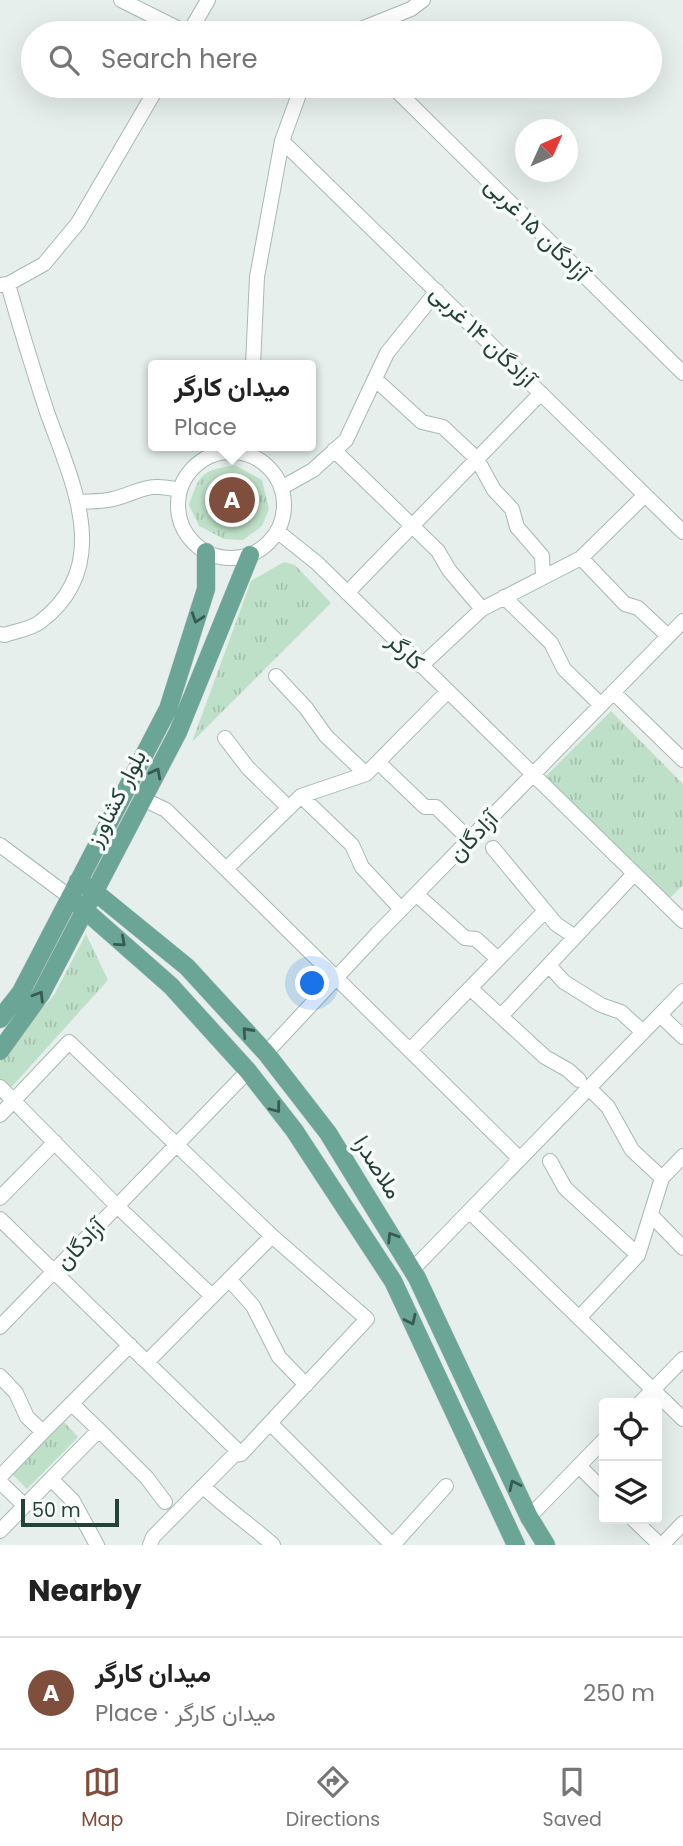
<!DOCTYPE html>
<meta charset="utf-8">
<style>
:root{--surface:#fff;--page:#f2f2f2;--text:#222;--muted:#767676;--line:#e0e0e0;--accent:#804e3d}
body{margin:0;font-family:Poppins,Vazirmatn,sans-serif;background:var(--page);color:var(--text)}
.controls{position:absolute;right:21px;bottom:21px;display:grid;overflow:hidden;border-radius:7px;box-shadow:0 7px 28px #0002}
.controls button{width:63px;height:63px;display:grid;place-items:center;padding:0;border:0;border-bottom:2px solid var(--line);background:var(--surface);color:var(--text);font:35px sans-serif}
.compass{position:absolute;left:515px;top:119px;width:63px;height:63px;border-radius:50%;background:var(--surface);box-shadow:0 7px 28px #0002;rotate:45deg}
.scale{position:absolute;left:21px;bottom:18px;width:98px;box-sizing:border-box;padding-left:7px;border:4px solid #24423a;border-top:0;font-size:19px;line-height:24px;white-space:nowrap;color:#24423a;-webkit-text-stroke:5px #f7fbf9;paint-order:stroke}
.you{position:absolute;left:313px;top:984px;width:24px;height:24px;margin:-18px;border:5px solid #fff;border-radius:50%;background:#1a73e8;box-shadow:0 0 0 10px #1a73e833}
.badge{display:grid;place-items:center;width:46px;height:46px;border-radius:50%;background:var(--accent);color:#fff;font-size:23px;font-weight:700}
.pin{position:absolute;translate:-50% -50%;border:4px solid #fff;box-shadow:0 2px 7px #0006}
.popup{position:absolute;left:148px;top:360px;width:168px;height:91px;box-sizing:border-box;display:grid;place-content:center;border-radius:7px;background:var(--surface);filter:drop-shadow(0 2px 5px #0005);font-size:23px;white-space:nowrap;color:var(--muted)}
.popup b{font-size:26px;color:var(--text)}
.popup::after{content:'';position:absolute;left:50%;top:100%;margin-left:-14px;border:14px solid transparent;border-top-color:var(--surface)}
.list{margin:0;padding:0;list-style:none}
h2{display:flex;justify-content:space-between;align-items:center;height:91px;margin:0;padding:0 28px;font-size:30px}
h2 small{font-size:23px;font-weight:400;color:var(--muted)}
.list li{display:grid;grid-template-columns:46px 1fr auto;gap:21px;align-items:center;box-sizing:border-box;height:112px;padding:0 28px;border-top:2px solid var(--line)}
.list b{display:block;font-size:26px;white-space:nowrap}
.list p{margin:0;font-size:23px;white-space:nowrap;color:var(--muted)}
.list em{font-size:23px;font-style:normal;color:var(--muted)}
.icon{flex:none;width:38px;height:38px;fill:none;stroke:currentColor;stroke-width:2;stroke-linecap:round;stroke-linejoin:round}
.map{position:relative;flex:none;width:683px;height:1545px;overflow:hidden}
.search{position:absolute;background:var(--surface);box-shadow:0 7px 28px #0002;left:21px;right:21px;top:21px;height:77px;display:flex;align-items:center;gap:18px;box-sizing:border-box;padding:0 24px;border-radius:38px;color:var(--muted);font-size:26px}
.sheet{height:203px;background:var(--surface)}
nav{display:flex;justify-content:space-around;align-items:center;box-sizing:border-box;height:98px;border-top:2px solid var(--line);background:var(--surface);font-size:19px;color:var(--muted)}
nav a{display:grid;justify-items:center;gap:4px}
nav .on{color:var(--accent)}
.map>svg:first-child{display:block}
</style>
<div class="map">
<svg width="683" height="1545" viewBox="0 0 683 1545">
<defs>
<pattern id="grass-tufts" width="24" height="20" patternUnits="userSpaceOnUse" patternTransform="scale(1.75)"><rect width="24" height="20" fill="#bfe0c8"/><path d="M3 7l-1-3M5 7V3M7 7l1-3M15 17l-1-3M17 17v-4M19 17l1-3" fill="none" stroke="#a4c1ad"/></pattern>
</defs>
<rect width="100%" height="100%" fill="#e6efeb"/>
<path fill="url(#grass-tufts)" d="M235 465 262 480 269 509 262 526 243 540 224 539 199 526 189 505C200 473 201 471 235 465Z
M284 562 295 565 331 603 192 742 251 581Z
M611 711 683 784V885L669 899 546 776Z
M86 934 108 980 0 1100V1057L54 995Z
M64 1422 78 1437 27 1489 11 1473Z"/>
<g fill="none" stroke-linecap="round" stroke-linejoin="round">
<defs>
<path id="minor" d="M121 0 187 33
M189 33 208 0
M351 33 411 9 423 0
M392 86 683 373
M282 141 683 532
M0 285 8 284 44 264 78 223 158 86
M253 365 257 277 282 141 302 86
M375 379 422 422 443 427 477 459 494 490 512 509 517 527 542 556 543 577
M334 450 438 551 449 570 482 609
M178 505a53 53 0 1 1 106 0a53 53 0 1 1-106 0Z
M281 488 313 470 346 440 387 353 437 291
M78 502C89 501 102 502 113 499 143 491 146 482 179 490
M277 531 317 563 683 921
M581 558 625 604 638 608 668 636
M347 593 541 393
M504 597 551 643 564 669 601 705
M0 634 5 635C16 631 31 629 40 622 115 566 72 482 47 412 33 369 20 327 8 284
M421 666 482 609 581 558 645 495
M276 676 306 708 326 736 366 774
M613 692 683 760
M225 738 248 768 289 808
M378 762 425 807H436L469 839
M301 796 352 845 362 867 401 909
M143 799 166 810 520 1159
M0 845 70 897
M493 848 556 924 575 937
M226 869 301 796 366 774 447 692
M416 894 465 938 476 939 498 959
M553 970 564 982 601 1005 621 1012 643 1032
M470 988 545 1057 568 1070 579 1080
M660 1015 683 1037
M501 1016 634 874
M410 1050 545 911
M266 1053 377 934 683 621
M0 1087 117 1206 212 1296
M589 1088 608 1107 632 1150 662 1178
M0 1115 69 1042 272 1236 367 1319 241 1454 234 1455 153 1537 150 1545
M550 1161 565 1188 638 1255
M0 1198 55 1142
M469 1211 683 1419
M651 1215 683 1248
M0 1219 241 1454
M412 1270 683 991
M229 1279 253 1306 279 1357 306 1385
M579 1318 638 1255 662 1178 683 1156
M0 1327 248 1071
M147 1362 272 1236
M0 1376 16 1393 27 1417 43 1432 0 1477
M640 1403 683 1359
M72 1404 99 1430
M271 1424 392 1545
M43 1432 130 1345
M579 1466 604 1491
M51 1479 73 1501 97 1545
M0 1482 25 1506
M203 1486C225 1508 250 1524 273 1545
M529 1517 604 1440
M633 1519 660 1545
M0 1531 99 1430 147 1478 165 1502
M393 1545 446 1486
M662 1545 683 1523"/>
<path id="major" d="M78 881 95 892 187 967 266 1053 328 1133 417 1278 529 1517 546 1545
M70 897 171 986 248 1071 294 1130 393 1281 516 1545
M0 1019 21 992 168 709 206 589V552
M0 1051 41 994 178 732 250 555"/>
</defs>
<use href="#minor" stroke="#a8b8b2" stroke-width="16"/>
<use href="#major" stroke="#c2cac8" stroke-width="19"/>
<use href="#minor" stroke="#fff" stroke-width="14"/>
<use href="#major" stroke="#6aa596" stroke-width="18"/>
</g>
<defs><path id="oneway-chevron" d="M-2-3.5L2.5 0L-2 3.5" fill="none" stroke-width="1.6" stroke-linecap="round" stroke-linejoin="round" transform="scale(1.75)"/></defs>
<g stroke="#365b51">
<use href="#oneway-chevron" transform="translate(197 618) rotate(108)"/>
<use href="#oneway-chevron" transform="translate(156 773) rotate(-62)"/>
<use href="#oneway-chevron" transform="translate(121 942) rotate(41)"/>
<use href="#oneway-chevron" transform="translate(39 996) rotate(-58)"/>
<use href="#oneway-chevron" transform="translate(247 1032) rotate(-132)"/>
<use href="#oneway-chevron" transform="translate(276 1108) rotate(53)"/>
<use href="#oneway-chevron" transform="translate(392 1237) rotate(-122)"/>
<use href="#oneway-chevron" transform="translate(411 1320) rotate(65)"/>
<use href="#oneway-chevron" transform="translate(514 1485) rotate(-116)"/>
</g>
<g text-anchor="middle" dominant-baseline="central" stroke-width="7" stroke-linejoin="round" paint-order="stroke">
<g font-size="23" fill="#24423a" stroke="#f7fbf9">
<text transform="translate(537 229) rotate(45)">آزادگان ۱۵ غربی</text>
<text transform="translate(483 336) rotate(44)">آزادگان ۱۴ غربی</text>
<text transform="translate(406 651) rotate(45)">کارگر</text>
<text transform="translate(116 798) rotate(-63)">بلوار کشاورز</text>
<text transform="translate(473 836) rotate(-46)">آزادگان</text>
<text transform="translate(378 1167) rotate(58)">ملاصدرا</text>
<text transform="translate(80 1244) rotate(-46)">آزادگان</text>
</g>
</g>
</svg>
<div class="controls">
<button><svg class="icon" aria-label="locate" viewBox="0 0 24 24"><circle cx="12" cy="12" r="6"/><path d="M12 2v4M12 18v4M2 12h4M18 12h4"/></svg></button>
<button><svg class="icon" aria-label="layers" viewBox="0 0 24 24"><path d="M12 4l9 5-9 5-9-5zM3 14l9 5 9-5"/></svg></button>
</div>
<svg class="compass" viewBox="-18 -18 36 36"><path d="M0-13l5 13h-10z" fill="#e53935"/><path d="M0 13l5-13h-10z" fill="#767676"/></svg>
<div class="scale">50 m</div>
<div class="you"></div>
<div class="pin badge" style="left:232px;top:500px">A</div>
<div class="popup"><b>میدان کارگر</b>Place</div>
<div class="search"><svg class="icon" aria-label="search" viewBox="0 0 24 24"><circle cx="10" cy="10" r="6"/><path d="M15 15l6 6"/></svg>Search here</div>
</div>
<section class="sheet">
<h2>Nearby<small></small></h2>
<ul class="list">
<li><span class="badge">A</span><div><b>میدان کارگر</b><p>Place · میدان کارگر</p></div><em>250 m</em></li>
</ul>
</section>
<nav>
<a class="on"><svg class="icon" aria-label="map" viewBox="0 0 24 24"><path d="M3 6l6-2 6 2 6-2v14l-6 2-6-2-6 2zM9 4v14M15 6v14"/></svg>Map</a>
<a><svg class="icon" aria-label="directions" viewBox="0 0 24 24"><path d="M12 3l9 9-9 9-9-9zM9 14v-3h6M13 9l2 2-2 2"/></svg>Directions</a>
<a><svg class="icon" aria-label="saved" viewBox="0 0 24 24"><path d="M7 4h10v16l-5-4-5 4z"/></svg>Saved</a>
</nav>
